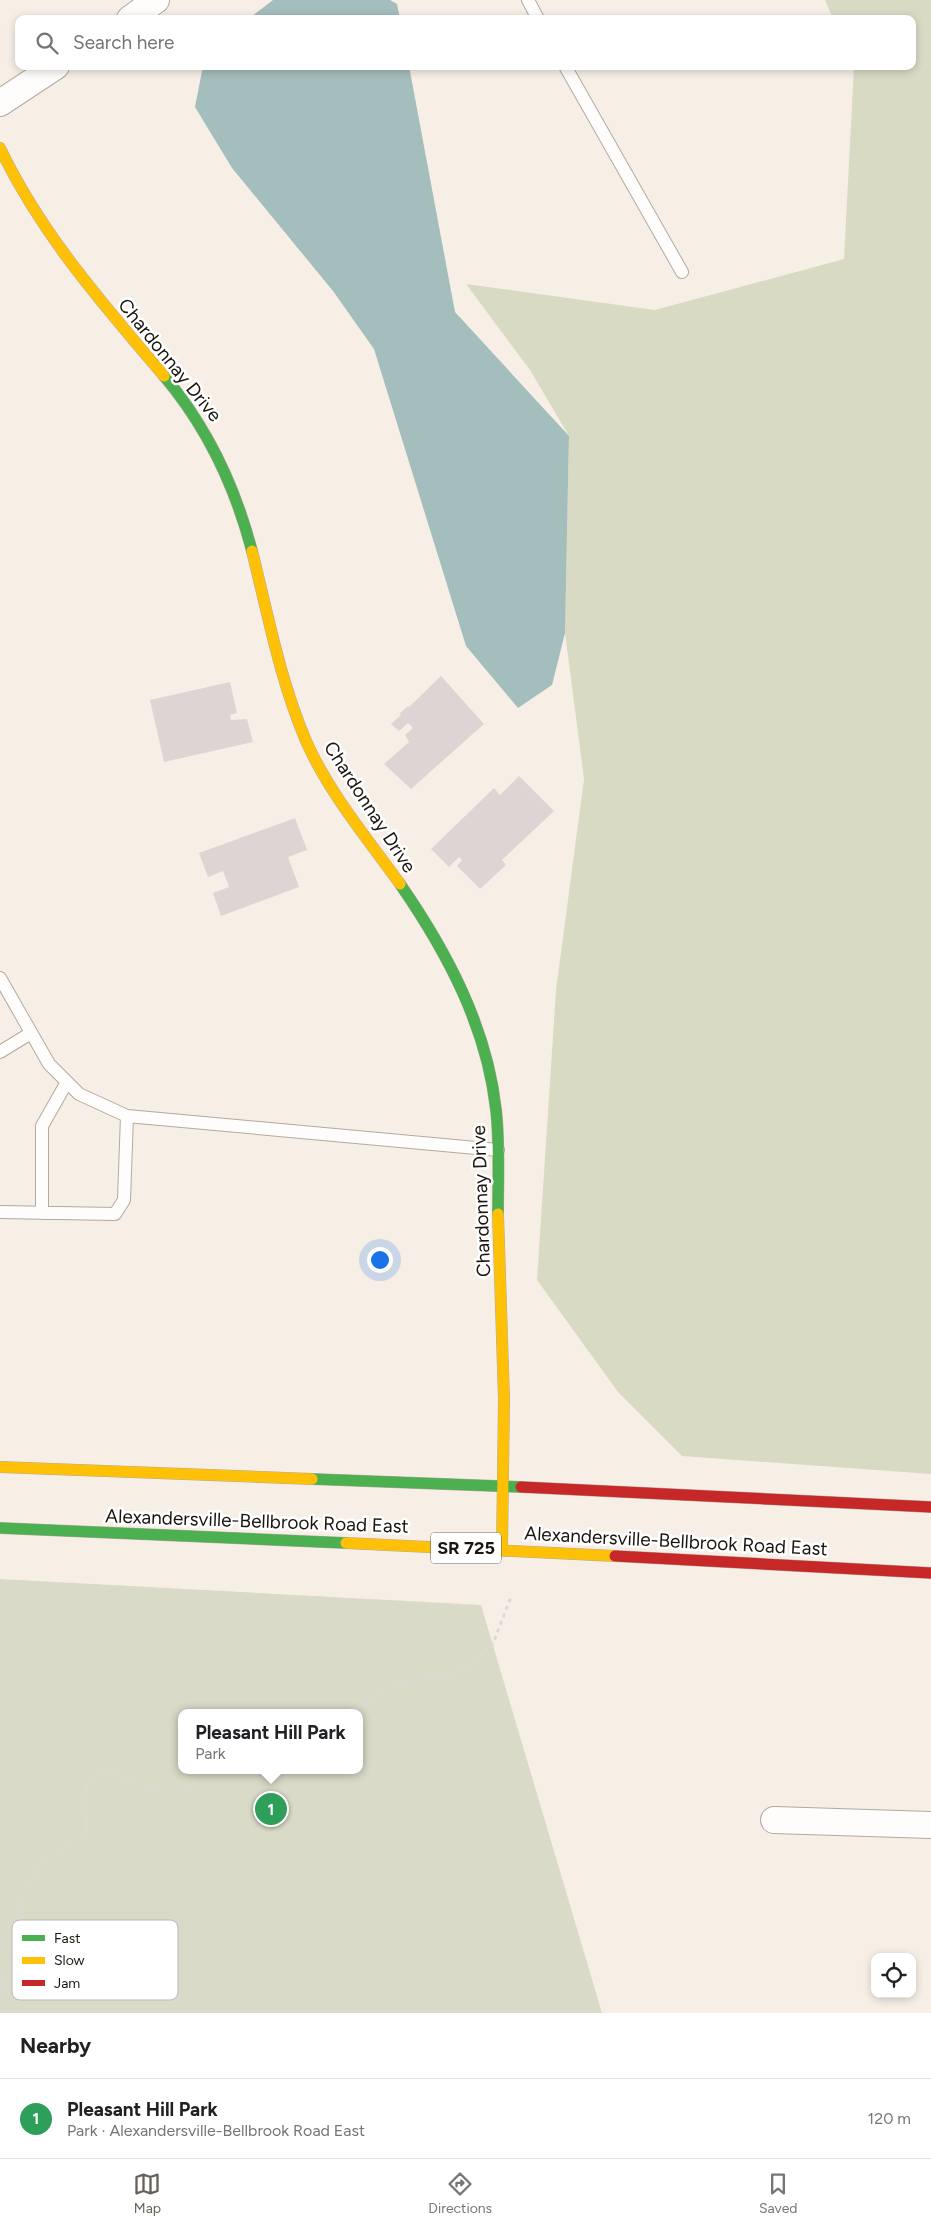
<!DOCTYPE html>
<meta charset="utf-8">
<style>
:root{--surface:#fff;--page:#f2f2f2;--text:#202124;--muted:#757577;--line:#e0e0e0;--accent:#68615a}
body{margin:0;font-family:Figtree,sans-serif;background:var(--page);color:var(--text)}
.controls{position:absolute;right:15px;bottom:15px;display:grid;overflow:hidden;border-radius:10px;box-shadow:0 2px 8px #0003}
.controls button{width:45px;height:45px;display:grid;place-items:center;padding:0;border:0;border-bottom:1px solid var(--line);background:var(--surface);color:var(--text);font:25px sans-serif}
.you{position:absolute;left:379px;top:1259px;width:18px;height:18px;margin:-12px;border:4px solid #fff;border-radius:50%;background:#1a73e8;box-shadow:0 0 0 8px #1a73e833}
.badge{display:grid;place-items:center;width:32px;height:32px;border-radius:50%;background:var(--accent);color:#fff;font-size:16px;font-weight:700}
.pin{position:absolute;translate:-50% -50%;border:2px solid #fff;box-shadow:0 1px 5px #0006}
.popup{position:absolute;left:178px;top:1709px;width:185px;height:65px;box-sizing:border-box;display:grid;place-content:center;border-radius:10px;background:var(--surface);filter:drop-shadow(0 1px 4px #0005);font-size:16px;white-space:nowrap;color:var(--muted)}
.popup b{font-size:19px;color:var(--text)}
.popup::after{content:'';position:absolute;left:50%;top:100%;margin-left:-10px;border:10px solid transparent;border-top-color:var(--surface)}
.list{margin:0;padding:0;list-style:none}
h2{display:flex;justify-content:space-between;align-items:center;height:65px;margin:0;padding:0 20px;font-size:21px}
h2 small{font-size:16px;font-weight:400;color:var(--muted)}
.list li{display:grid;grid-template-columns:32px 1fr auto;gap:15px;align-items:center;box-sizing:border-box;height:80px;padding:0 20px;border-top:1px solid var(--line)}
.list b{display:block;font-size:19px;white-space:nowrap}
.list p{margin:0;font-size:16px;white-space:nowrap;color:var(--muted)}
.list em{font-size:16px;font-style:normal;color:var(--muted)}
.icon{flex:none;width:28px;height:28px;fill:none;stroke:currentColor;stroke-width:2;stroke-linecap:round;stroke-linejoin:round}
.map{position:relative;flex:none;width:931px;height:2013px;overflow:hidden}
.search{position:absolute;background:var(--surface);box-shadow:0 2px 8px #0003;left:15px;right:15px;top:15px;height:55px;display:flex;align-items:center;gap:12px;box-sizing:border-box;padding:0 18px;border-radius:10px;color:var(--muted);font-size:19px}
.sheet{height:145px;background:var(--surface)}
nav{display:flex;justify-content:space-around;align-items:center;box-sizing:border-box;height:70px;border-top:1px solid var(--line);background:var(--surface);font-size:14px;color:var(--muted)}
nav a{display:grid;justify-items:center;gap:2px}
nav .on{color:var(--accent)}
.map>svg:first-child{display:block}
</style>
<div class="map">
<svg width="931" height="2013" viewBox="0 0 931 2013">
<rect width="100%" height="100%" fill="#f7efe6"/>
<path fill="#dadac8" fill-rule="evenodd" d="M0 1579 481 1605 602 2013H0ZM182 1713H360V1770H182Z"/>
<path fill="#d9dac4" d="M825 0H931V1474L682 1456 618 1392 537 1280 556 990 584 779 565 633 569 436 530 370 466 284 655 310 844 259 854 66H912V19H833Z"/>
<path fill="#a4bdbd" d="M273 0H390L397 4 400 19H248Z
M203 66H409L455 312 569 436 565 633 552 685 518 708 466 646 374 349 333 291 232 168 195 107Z"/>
<path fill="#dcd5d4" d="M441 676 484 724 411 789 384 764 409 742 405 735 413 728 408 723 399 731 391 724 401 715 399 714 408 706 409 707Z
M230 682 237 713 230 715 231 720 247 719 253 742 164 762 150 700Z
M519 776 554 811 502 860 506 865 480 889 457 866 462 860 459 857 449 867 431 849 494 788 500 795Z
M295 818 307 850 288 857 299 887 221 916 213 893 229 887 223 871 208 877 199 853Z"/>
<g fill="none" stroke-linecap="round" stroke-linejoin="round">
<defs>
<path id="lane" d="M528 0 538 19
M565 66 682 272
M0 978 49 1064 79 1094 127 1116 498 1150
M0 1052 31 1033
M0 1212 115 1214 124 1200 127 1116
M42 1213V1126L67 1082"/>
<path id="street" d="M130 19 156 0
M0 103 56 66
M774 1820 931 1825"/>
<path id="fast" d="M164 376C208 428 235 486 252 551
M400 884C447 952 487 1027 496 1110 500 1145 498 1179 498 1214
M312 1479 521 1487
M0 1528 346 1543"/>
<path id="slow" d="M0 148C41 234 103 304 164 376
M252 551C268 615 280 680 306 741 329 793 367 838 400 884
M498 1214 504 1399 502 1550
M0 1467 312 1479
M346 1543 615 1556"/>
<path id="jam" d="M521 1487 931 1507
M615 1556 931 1573"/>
</defs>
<use href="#lane" stroke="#b0aaa2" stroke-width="14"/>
<use href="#street" stroke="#b0aaa2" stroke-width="28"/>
<use href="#fast" stroke="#b0aaa2" stroke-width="12"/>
<use href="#slow" stroke="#b0aaa2" stroke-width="12"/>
<use href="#jam" stroke="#b0aaa2" stroke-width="12"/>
<path stroke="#dcdad7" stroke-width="3" stroke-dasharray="4 4" stroke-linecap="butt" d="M245 1713H253
M333 1713 358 1707 393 1684 457 1674 492 1646 511 1597
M0 1997 14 1952 20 1900 41 1862 87 1835 85 1795 91 1776 105 1770C132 1782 157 1796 187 1791L201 1770"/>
<use href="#lane" stroke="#fefdfb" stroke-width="12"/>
<use href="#street" stroke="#fefdfb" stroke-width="26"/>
<use href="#fast" stroke="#4caf50" stroke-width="11"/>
<use href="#slow" stroke="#ffc107" stroke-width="11"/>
<use href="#jam" stroke="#c62828" stroke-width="11"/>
</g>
<g text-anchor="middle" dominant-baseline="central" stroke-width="5" stroke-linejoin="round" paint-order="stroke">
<rect fill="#fff" stroke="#5f5b57" stroke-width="1" x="431" y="1532.5" width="70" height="31" rx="4"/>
<g font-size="18" font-weight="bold" fill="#1b150f">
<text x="466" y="1548">SR 725</text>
</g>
<g font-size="19" fill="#1b150f" stroke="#fff">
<text transform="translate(170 360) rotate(51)">Chardonnay Drive</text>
<text transform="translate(370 807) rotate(57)">Chardonnay Drive</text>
<text transform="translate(481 1201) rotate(-92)">Chardonnay Drive</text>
<text transform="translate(257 1521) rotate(2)">Alexandersville-Bellbrook Road East</text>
<text transform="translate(676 1541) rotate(3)">Alexandersville-Bellbrook Road East</text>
</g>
</g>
<rect x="12" y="1920" width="166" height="80" rx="8" fill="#fff" stroke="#bbb9b7" stroke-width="1"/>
<rect x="22" y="1935" width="23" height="6" fill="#4caf50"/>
<rect x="22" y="1957" width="23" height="7" fill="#ffc107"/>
<rect x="22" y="1980" width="23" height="6" fill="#c62828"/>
<g font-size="14" fill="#1b150f">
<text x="54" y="1943">Fast</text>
<text x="54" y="1965">Slow</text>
<text x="54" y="1988">Jam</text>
</g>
</svg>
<div class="controls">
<button><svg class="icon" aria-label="locate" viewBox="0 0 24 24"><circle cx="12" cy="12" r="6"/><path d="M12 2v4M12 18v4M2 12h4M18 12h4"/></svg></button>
</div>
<div class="you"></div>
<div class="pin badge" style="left:271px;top:1809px;background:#2e9e5b">1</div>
<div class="popup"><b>Pleasant Hill Park</b>Park</div>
<div class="search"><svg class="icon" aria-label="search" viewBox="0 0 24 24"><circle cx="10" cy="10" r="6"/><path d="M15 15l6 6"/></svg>Search here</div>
</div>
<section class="sheet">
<h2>Nearby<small></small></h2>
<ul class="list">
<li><span class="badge" style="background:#2e9e5b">1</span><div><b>Pleasant Hill Park</b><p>Park · Alexandersville-Bellbrook Road East</p></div><em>120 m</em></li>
</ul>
</section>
<nav>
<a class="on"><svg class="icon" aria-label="map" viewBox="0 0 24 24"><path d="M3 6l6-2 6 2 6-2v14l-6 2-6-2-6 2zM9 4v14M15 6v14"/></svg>Map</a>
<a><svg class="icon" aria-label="directions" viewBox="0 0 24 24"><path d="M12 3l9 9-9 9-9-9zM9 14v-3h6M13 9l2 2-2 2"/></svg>Directions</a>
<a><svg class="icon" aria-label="saved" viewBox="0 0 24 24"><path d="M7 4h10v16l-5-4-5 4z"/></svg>Saved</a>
</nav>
